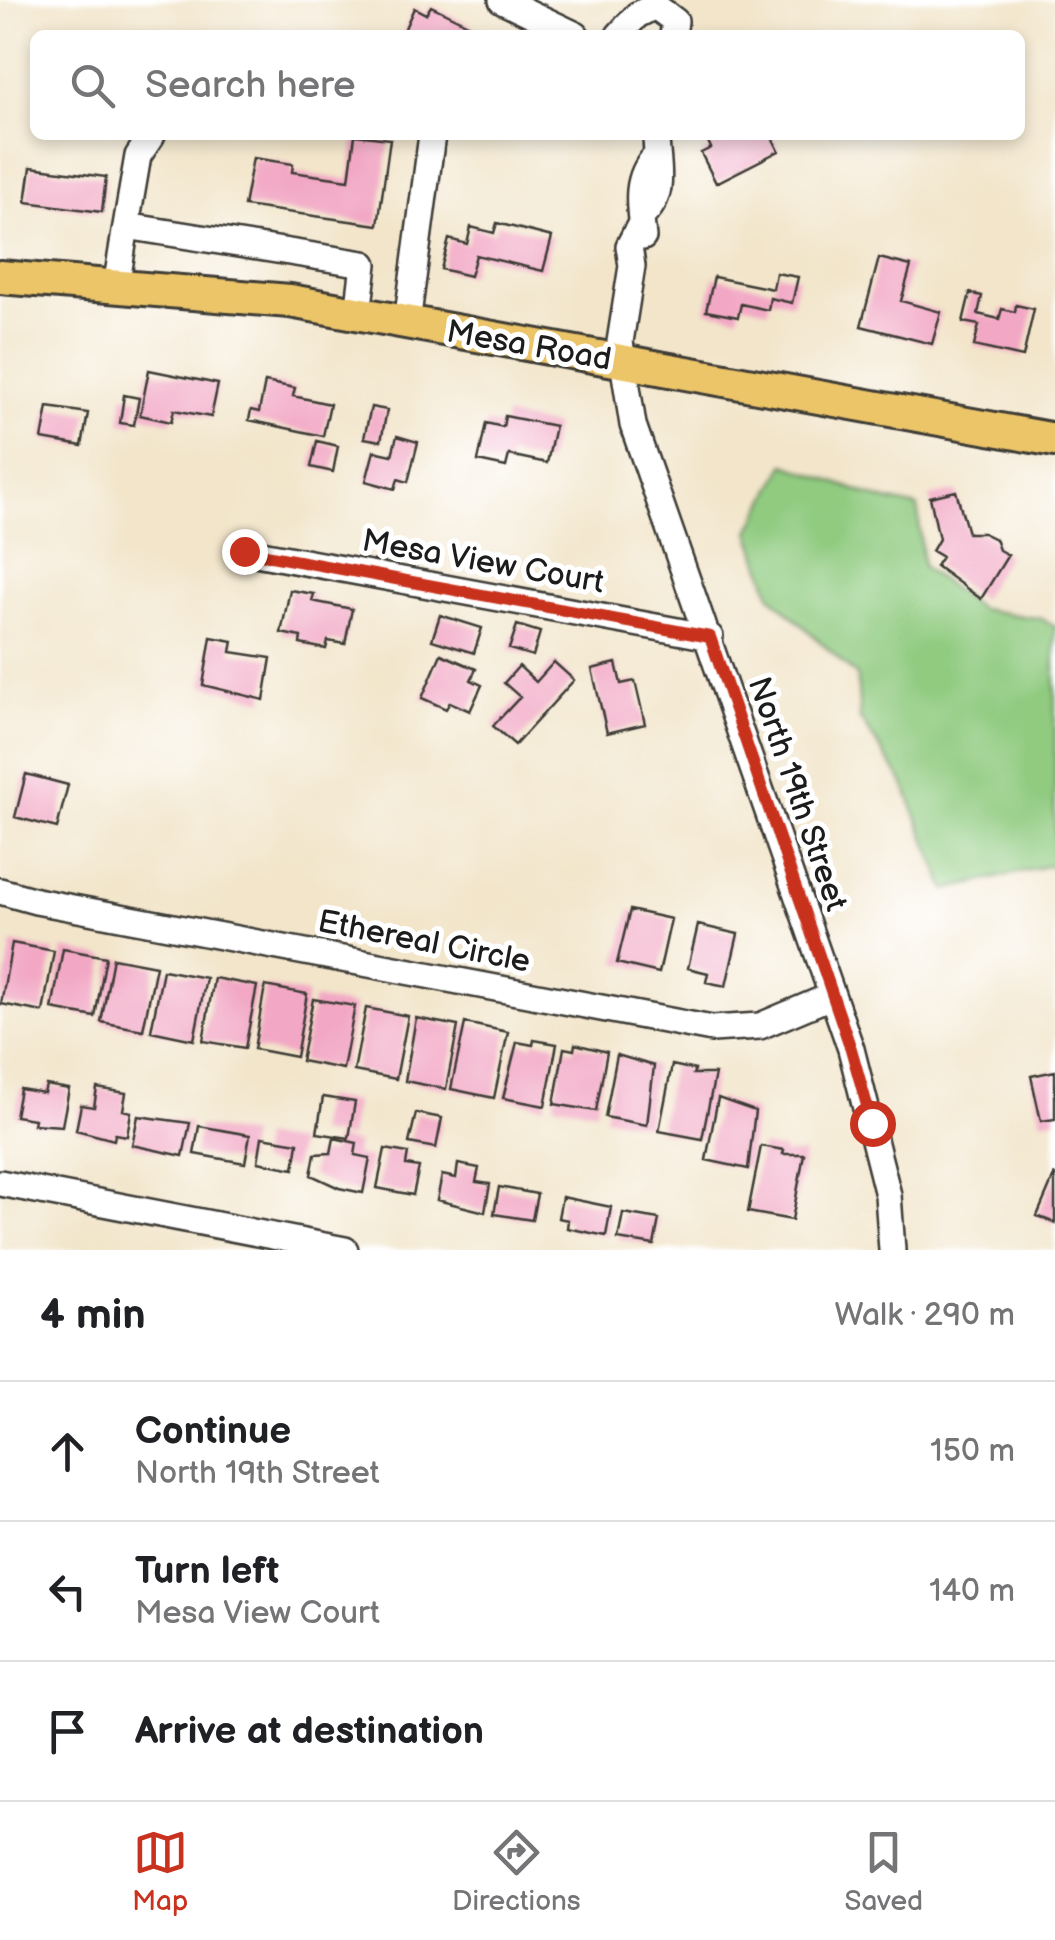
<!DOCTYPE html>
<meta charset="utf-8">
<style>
:root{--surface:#fff;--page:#f2f2f2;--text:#202124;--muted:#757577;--line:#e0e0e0;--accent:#c8321e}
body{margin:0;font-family:"Balsamiq Sans",sans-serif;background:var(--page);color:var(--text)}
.stop{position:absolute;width:30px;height:30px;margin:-22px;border:8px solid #c8321e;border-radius:50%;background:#fff}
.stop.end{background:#c8321e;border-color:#fff;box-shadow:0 2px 10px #0008}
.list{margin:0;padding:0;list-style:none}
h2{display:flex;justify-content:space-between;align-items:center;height:130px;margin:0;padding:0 40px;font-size:42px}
h2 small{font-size:32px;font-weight:400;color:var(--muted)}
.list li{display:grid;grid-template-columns:65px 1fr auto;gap:30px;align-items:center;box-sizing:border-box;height:140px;padding:0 40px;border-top:2px solid var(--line)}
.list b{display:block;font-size:38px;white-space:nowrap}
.list p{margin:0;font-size:32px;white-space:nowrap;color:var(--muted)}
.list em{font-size:32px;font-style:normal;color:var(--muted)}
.icon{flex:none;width:55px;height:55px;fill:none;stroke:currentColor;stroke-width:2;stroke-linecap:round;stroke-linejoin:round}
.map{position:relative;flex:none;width:1055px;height:1250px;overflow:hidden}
.search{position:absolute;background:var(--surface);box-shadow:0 5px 15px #0003;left:30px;right:30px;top:30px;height:110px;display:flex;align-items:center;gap:25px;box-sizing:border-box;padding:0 35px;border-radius:15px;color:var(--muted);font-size:38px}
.sheet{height:550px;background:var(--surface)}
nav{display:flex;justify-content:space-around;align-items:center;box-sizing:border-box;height:140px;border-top:2px solid var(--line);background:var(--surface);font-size:28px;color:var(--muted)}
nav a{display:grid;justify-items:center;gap:5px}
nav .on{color:var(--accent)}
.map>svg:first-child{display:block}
</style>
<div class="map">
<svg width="1055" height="1250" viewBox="0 0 1055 1250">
<rect width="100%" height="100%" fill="#fff"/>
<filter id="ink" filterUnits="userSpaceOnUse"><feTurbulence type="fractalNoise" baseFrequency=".01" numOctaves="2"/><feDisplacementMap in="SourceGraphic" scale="20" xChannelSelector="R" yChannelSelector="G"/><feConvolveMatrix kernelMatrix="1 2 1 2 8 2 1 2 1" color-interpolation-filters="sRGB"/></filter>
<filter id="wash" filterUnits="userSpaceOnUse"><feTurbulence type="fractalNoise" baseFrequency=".0048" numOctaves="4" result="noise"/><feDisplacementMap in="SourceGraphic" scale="40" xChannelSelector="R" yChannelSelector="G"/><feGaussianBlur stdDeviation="2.25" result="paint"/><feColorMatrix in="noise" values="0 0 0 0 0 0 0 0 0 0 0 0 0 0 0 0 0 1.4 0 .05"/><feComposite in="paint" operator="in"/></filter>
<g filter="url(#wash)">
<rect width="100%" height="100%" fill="#f2e5ca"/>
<path fill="#90cb80" stroke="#56744e" stroke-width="2.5" d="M785 464 877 498 918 507 923 567 980 609 1042 619 1055 627V864L946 890 903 782 860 719 857 676 771 596 750 531Z"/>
<g id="blocks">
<path fill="#f2a8c5" d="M431 6 472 26 467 35H402L414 8 426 14Z
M355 135 390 139 378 225 244 206 253 158 293 164 292 172 349 180Z
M705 135H771L779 151 716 183 701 153 711 148Z
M31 167 106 177 102 212 26 202Z
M497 223 552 237 543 271 476 255 470 276 441 269 449 239 467 244 471 227 494 233Z
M879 258 911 266 901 301 941 312 932 344 861 326Z
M776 273 798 277 792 303 770 298 768 310 741 304 738 317 706 311 714 277 773 289Z
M970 293 982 296 978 314 999 319 1002 309 1015 312 1016 305 1034 309 1023 357 974 346 979 325 963 322Z
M149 370 218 384 211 417 174 410 171 422 140 415Z
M265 382 295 388 293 396 330 404 323 436 249 420 251 410 259 412Z
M124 395 139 398 134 425 120 423Z
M48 407 88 413 82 446 42 439Z
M371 407 387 410 381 441 364 438Z
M505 416 555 426 547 463 509 455 506 467 478 461 486 423 503 427Z
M397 436 418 442 408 482 398 479 395 489 366 481 374 451 392 455Z
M317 441 338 446 333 472 311 467Z
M956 491 968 533H983L995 539 999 550 1008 555 981 599 936 566 942 557 932 551 939 539 930 497Z
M290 590 314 594 312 601 352 609 345 644 328 641 326 649 300 644 301 637 281 633Z
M440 615 482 628 474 653 432 640Z
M517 625 540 632 533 656 509 649Z
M211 637 233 641 231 652 271 658 264 700 203 685Z
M441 654 476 669 471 680 482 685 470 711 450 702 446 709 422 698Z
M554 662 574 680 515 745 493 726 520 697 504 683 519 666 536 682Z
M616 663 621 684 635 681 645 724 607 733 592 669Z
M26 774 68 785 57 828 15 817Z
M630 910 671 919 659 973 617 963Z
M698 925 738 934 726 986 706 982 708 973 688 968Z
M12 943 54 951 43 1012 1 1004Z
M63 949 106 957 95 1017 52 1009Z
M113 958 156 966 143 1030 101 1022Z
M163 970 206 978 194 1040 151 1031Z
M214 978 257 986 245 1048 203 1041Z
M265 986 307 994 296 1057 254 1049Z
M313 999 355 1006 343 1069 301 1061Z
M366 1008 408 1016 396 1079 354 1071Z
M416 1018 458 1026 446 1089 405 1081Z
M465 1023 508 1032 494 1098 451 1089Z
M534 1040 557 1044 545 1106 503 1098 517 1042 533 1045Z
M575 1044 607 1052 596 1111 554 1104 564 1048 574 1050Z
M617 1055 654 1066 647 1125 605 1117Z
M672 1065 695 1070 693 1074H715L702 1139 659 1131Z
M1055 1071V1119L1041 1121 1031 1076Z
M46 1085 69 1089 62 1126 33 1124 34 1119 15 1116 20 1089 44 1093Z
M97 1088 126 1093 123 1110 131 1112 127 1136 115 1134 114 1140 76 1130 81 1105 94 1107Z
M323 1097 355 1102 349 1138 317 1133Z
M718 1098 755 1111 748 1169 706 1160Z
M416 1113 442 1118 436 1148 409 1143Z
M138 1116 190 1123 183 1156 132 1145Z
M199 1126 250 1135 245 1163 194 1154Z
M262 1137 298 1143 294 1169 258 1162Z
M334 1138 357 1143 355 1155 370 1158 363 1193 339 1188 311 1175 315 1154 331 1153Z
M761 1146 784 1150 783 1154H804L792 1220 748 1212Z
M385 1149 408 1153 406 1165 419 1167 413 1195 377 1188Z
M458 1164 479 1168 476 1182 490 1184 485 1212 437 1200 442 1175 456 1178Z
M1055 1174V1223L1037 1216Z
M499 1187 537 1194 532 1220 494 1214Z
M562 1197 611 1207 606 1236 567 1228 568 1220 558 1218Z
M623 1213 659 1219 654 1245 618 1239Z"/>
</g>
</g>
<g filter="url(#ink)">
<use href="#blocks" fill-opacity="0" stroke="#3c3a36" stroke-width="2.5"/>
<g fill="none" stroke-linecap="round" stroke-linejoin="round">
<defs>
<path id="minor" d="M502 0 576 35
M619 35 637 15 655 6 675 21 673 35
M642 216C668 193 656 164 656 135
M641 223 629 246 632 266 620 342 633 425 851 1049 888 1195 892 1250
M126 226 138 156 152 135
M643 237C640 209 633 180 655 157
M116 287 126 226 364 264 358 314
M407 323 432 135
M245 551 710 637
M0 891 36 901 712 1029 760 1026 831 996
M0 1183 345 1250"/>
<path id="major" d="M0 277 290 301 1055 440"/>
</defs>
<use href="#minor" stroke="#3c3a36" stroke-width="30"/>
<use href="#major" stroke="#3c3a36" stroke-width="38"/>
<use href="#minor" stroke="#fff" stroke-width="25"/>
<use href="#major" stroke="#ecc569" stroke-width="32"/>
</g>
</g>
<g fill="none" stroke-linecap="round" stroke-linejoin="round" filter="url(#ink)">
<path stroke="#c8321e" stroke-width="12" d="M244 551 710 637 851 1049 872 1123"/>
</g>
<g text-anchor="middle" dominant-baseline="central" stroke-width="10" stroke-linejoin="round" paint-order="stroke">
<g font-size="32" fill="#1c1c1c" stroke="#fff">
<text transform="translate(529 346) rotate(10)">Mesa Road</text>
<text transform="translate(483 562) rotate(10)">Mesa View Court</text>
<text transform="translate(797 794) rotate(71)">North 19th Street</text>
<text transform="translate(424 942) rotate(11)">Ethereal Circle</text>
</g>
</g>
</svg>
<div class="stop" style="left:872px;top:1123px"></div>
<div class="stop end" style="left:244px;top:551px"></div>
<div class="search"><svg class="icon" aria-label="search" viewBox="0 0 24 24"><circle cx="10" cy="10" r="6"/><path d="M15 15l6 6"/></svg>Search here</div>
</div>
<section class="sheet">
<h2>4 min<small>Walk · 290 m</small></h2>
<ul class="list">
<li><svg class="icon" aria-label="ahead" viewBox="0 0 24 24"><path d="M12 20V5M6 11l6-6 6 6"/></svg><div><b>Continue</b><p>North 19th Street</p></div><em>150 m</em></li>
<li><svg class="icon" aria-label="left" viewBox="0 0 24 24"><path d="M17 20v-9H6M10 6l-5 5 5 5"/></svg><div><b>Turn left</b><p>Mesa View Court</p></div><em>140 m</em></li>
<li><svg class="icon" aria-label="arrive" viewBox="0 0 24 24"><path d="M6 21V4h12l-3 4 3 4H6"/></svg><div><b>Arrive at destination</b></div></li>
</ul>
</section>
<nav>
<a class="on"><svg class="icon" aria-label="map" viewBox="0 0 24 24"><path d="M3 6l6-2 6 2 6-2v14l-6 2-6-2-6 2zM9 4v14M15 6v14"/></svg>Map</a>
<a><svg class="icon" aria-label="directions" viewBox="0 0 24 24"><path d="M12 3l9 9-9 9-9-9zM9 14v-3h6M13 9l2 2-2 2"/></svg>Directions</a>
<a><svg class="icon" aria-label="saved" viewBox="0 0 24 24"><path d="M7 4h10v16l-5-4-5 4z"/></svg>Saved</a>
</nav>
